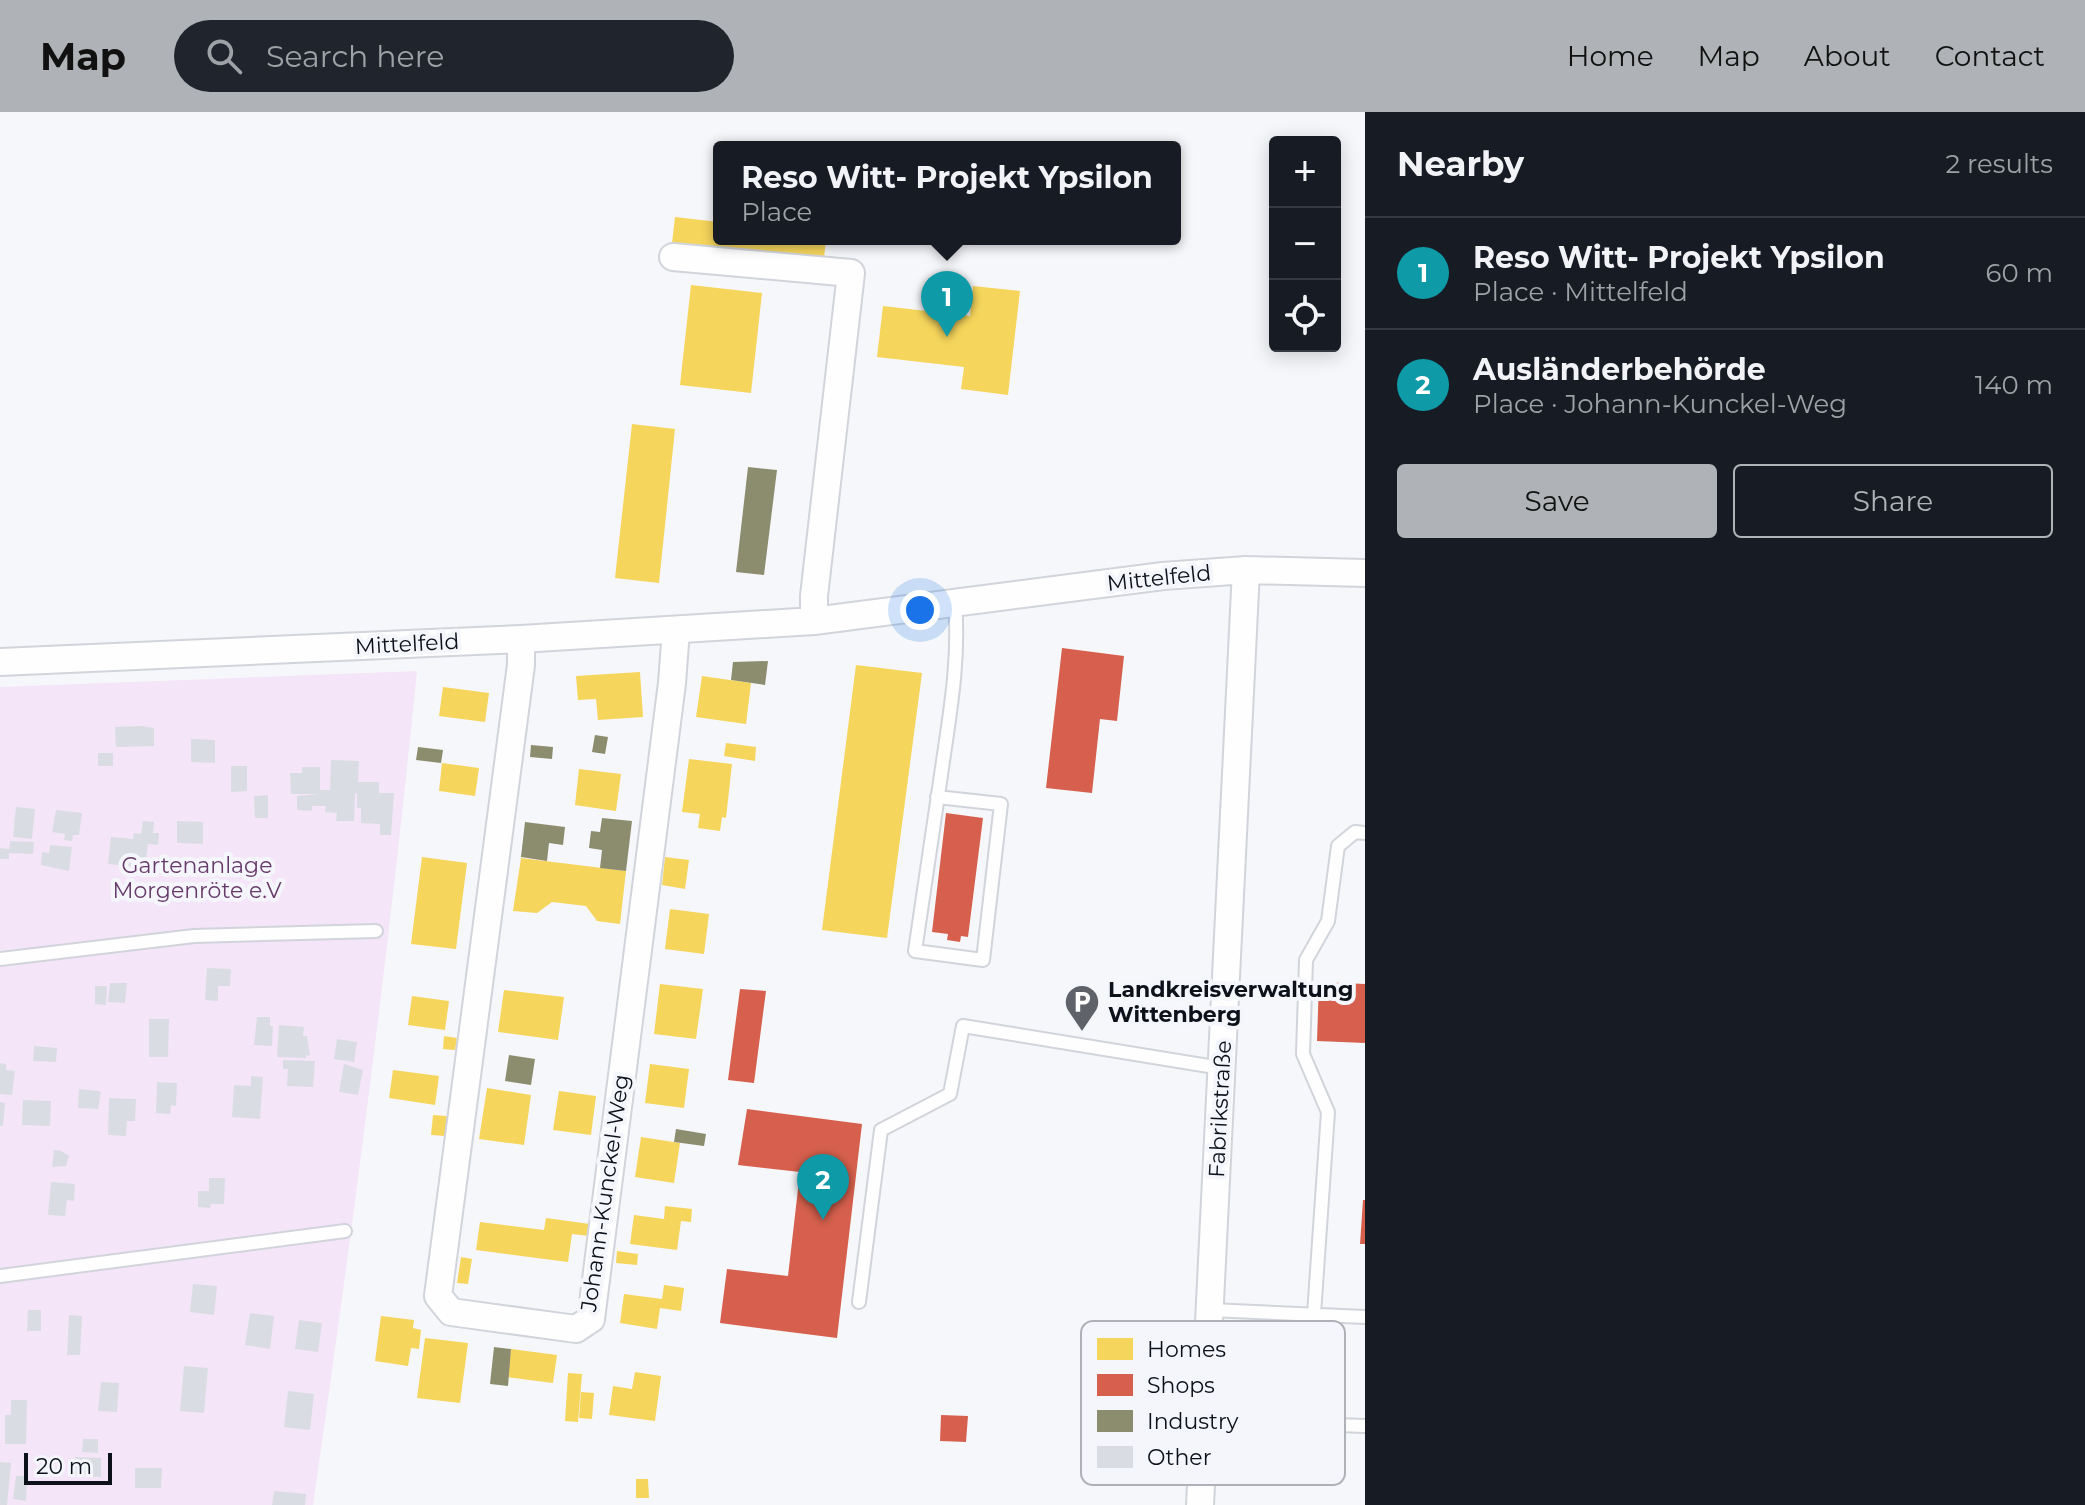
<!DOCTYPE html>
<meta charset="utf-8">
<style>
:root{--surface:#171b24;--page:#20242c;--text:#f1f3f6;--muted:#9ea1a6;--line:#363941;--accent:#afb2b6}
body{margin:0;font-family:Montserrat,sans-serif;background:var(--page);color:var(--text)}
.controls{position:absolute;right:24px;top:24px;display:grid;overflow:hidden;border-radius:8px;box-shadow:0 4px 20px #0003}
.controls button{width:72px;height:72px;display:grid;place-items:center;padding:0;border:0;border-bottom:2px solid var(--line);background:var(--surface);color:var(--text);font:40px sans-serif}
.scale{position:absolute;left:24px;bottom:20px;width:88px;box-sizing:border-box;padding-left:8px;border:4px solid #0d111a;border-top:0;font-size:22px;line-height:28px;white-space:nowrap;color:#0d111a;-webkit-text-stroke:6px #f4f6fc;paint-order:stroke}
.you{position:absolute;left:920px;top:498px;width:28px;height:28px;margin:-20px;border:6px solid #fff;border-radius:50%;background:#1a73e8;box-shadow:0 0 0 12px #1a73e833}
.badge{display:grid;place-items:center;width:52px;height:52px;border-radius:50%;background:var(--accent);color:#fff;font-size:26px;font-weight:700}
.pin{position:absolute;translate:-50% -66px;filter:drop-shadow(0 2px 4px #0008)}
.pin::after{content:'';position:absolute;top:42px;width:28px;height:24px;background:inherit;clip-path:polygon(0 0,100% 0,50% 100%)}
.popup{position:absolute;left:713px;top:29px;width:468px;height:104px;box-sizing:border-box;display:grid;place-content:center;border-radius:8px;background:var(--surface);filter:drop-shadow(0 2px 6px #0005);font-size:26px;white-space:nowrap;color:var(--muted)}
.popup b{font-size:30px;color:var(--text)}
.popup::after{content:'';position:absolute;left:50%;top:100%;margin-left:-16px;border:16px solid transparent;border-top-color:var(--surface)}
.list{margin:0;padding:0;list-style:none}
h2{display:flex;justify-content:space-between;align-items:center;height:104px;margin:0;padding:0 32px;font-size:34px}
h2 small{font-size:26px;font-weight:400;color:var(--muted)}
.list li{display:grid;grid-template-columns:52px 1fr auto;gap:24px;align-items:center;box-sizing:border-box;height:112px;padding:0 32px;border-top:2px solid var(--line)}
.list b{display:block;font-size:30px;white-space:nowrap}
.list p{margin:0;font-size:26px;white-space:nowrap;color:var(--muted)}
.list em{font-size:26px;font-style:normal;color:var(--muted)}
.actions{display:flex;gap:16px;padding:24px 32px}
.actions a{flex:1;padding:18px 0;border:2px solid var(--accent);border-radius:8px;text-align:center;font-size:28px;color:var(--accent)}
.actions .main{background:var(--accent);color:#111}
.icon{flex:none;width:44px;height:44px;fill:none;stroke:currentColor;stroke-width:2;stroke-linecap:round;stroke-linejoin:round}
.map{position:relative;flex:none;width:1365px;height:1393px;overflow:hidden}
header{display:flex;align-items:center;gap:48px;box-sizing:border-box;height:112px;padding:0 40px;background:var(--accent);color:#111}
header strong{font-size:38px}
nav{display:flex;gap:44px;margin-inline-start:auto;font-size:28px}
.search{width:560px;height:72px;background:var(--page);display:flex;align-items:center;gap:20px;box-sizing:border-box;padding:0 28px;border-radius:44px;color:var(--muted);font-size:30px}
main{display:flex}
aside{flex:1;background:var(--surface)}
.map>svg:first-child{display:block}
</style>
<header>
<strong>Map</strong>
<div class="search"><svg class="icon" aria-label="search" viewBox="0 0 24 24"><circle cx="10" cy="10" r="6"/><path d="M15 15l6 6"/></svg>Search here</div>
<nav><a>Home</a><a>Map</a><a>About</a><a>Contact</a></nav>
</header>
<main>
<div class="map">
<svg width="1365" height="1393" viewBox="0 0 1365 1393">
<rect width="100%" height="100%" fill="#f6f7fa"/>
<path fill="#f5e5f8" d="M417 559C389 838 353 1116 313 1393H0V575Z"/>
<path fill="#f6d55c" d="M675 105 719 110V127H826L824 146 672 131Z
M691 173 762 181 751 281 680 273Z
M973 174 1020 179 1008 283 961 277 964 255 877 245 883 194 970 204Z
M632 312 675 317 659 471 615 466Z
M856 553 922 561 887 826 822 818Z
M640 560 643 605 598 608 596 587 578 588 576 564Z
M702 564 751 571 746 612 696 605Z
M443 575 489 581 485 610 439 604Z
M726 631 756 635 755 649 724 644Z
M689 647 732 652 726 706 722 705 720 719 698 716 700 702 682 700Z
M442 651 479 656 475 684 439 679Z
M579 657 621 662 616 699 575 693Z
M422 745 467 751 456 837 411 832Z
M665 745 689 748 685 777 662 773Z
M521 746 626 759 620 812 597 809 586 794 552 790 537 801 513 799Z
M670 797 709 802 704 842 665 837Z
M660 872 703 877 696 927 654 922Z
M504 878 564 885 558 928 498 920Z
M412 884 449 889 445 918 408 913Z
M444 924 457 926 455 938 443 937Z
M650 952 689 957 684 996 645 991Z
M393 958 439 964 435 993 389 986Z
M487 976 531 983 524 1033 479 1027Z
M559 979 596 984 591 1023 553 1018Z
M433 1003 447 1004 445 1024 431 1023Z
M641 1025 680 1031 674 1071 635 1065Z
M665 1094 692 1097 691 1110 681 1109 677 1138 630 1132 634 1103 664 1107Z
M546 1106 590 1112 589 1124 572 1122 568 1150 476 1138 480 1110 544 1118Z
M617 1139 638 1142 637 1153 616 1151Z
M461 1145 472 1147 468 1172 457 1171Z
M664 1173 684 1176 681 1199 660 1196 657 1217 620 1211 624 1182 662 1187Z
M381 1204 414 1208 413 1216 421 1218 419 1237 411 1236 408 1254 375 1249Z
M425 1226 468 1231 460 1291 417 1286Z
M511 1237 557 1243 553 1271 507 1265Z
M635 1260 661 1264 655 1309 609 1303 613 1274 632 1277Z
M568 1261 582 1262 578 1310 565 1309Z
M581 1280 594 1281 592 1307 579 1306Z
M636 1367H648L649 1386H636Z"/>
<path fill="#d6604d" d="M1062 536 1124 544 1117 609 1100 607 1092 681 1046 676Z
M946 701 983 706 968 825 961 824 960 830 947 828 948 822 932 820Z
M1319 870 1365 872V931L1317 929Z
M740 877 766 879 754 971 728 968Z
M747 997 862 1012 837 1226 720 1211 727 1157 788 1164 800 1060 738 1053Z
M1363 1088H1365V1132H1360Z
M941 1303 968 1304 966 1330 940 1329Z"/>
<path fill="#8c8c6e" d="M748 355 777 358 764 463 736 460Z
M768 549 765 573 731 568 733 550Z
M595 623 608 625 605 642 592 640Z
M531 633 553 635 552 647 530 645Z
M418 635 443 638 441 651 416 648Z
M602 706 632 709 626 759 600 756 602 738 589 736 591 719 600 720Z
M525 710 565 715 563 733 549 731 547 749 521 745Z
M509 943 535 947 531 973 505 969Z
M676 1017 706 1022 704 1034 674 1030Z
M494 1235 511 1237 508 1274 490 1272Z"/>
<path fill="#d9dde3" d="M142 614 154 616V634L116 635 115 615Z
M191 627 215 628V651L191 650Z
M98 641H113V654H98Z
M331 648 359 649 358 670H379V681H394L391 723H380V712L361 711V696H357V681L355 682 354 709H336L337 701 325 700 326 694H312V699L297 698V684L320 682H291L290 661H302V655H320V678H330Z
M231 654H247V679L231 680Z
M268 683V706H255L254 684Z
M16 695 35 697 32 727 13 725Z
M56 698 82 701 79 723H73L72 729 64 728 65 722 52 720Z
M143 709 154 710 153 721H159L158 733 148 732 145 756 108 752 111 725 133 727 134 721 141 722Z
M177 709 203 710V732L177 731Z
M10 729 34 730 33 742 9 741V747H0V736L9 737Z
M50 733 72 735 69 759 41 753 42 740 49 741Z
M207 856 231 857 230 874H218V889L205 888Z
M110 871H127L125 891 108 890Z
M95 874H107L106 893 95 892Z
M257 905H270V914H273L272 934 254 933Z
M149 907H169L168 945H149Z
M279 913 304 915 303 924H307L310 944 306 943V946L277 945Z
M337 927 357 930 354 950 334 947Z
M34 934 57 936 56 950 33 949Z
M283 948 315 949 313 975 287 974 288 957H283Z
M0 951 6 952V958L15 959 12 983 0 982Z
M344 952 363 958 358 983 339 980Z
M251 964 263 965 260 1007 232 1005 234 973 251 974Z
M157 970 177 971 176 994 171 993 170 1002 156 1001Z
M79 977 99 979 101 981 98 997 78 996Z
M109 986 136 987 135 1009H127L126 1024 108 1023Z
M23 988 51 989 50 1014 22 1013Z
M0 990 5 991 3 1014H0Z
M54 1038 61 1039 69 1044 66 1054 52 1055Z
M209 1066H225L224 1092H211L210 1096 198 1095V1079H209Z
M51 1070 75 1072 74 1089 67 1088 65 1104 48 1103Z
M193 1172 217 1174 214 1203 190 1200Z
M28 1198H41V1219H27Z
M250 1201 274 1204 270 1237 245 1233Z
M69 1203 82 1204 80 1243H67Z
M299 1208 322 1211 318 1240 295 1237Z
M184 1254 208 1256 204 1301 180 1299Z
M101 1270 119 1271 117 1300 98 1299Z
M288 1279 314 1282 310 1318 284 1315Z
M11 1288H27L26 1332H5V1303H11Z
M83 1327H98V1341L82 1340Z
M75 1345 101 1346V1365L75 1364Z
M0 1350 11 1351 7 1393H0Z
M135 1356H162L161 1376H135Z
M16 1364H27L26 1389 13 1387Z
M274 1379 306 1382 305 1393H272Z"/>
<g fill="none" stroke-linecap="round" stroke-linejoin="round">
<defs>
<path id="service" d="M937 685 1001 692 983 848 915 839C924 781 932 722 941 663 949 606 960 549 955 492
M0 847 194 824 376 819
M0 1164 345 1119
M859 1190 881 1018 950 982 963 914 1221 956
M1211 1198 1365 1205
M1314 1202 1328 1000 1303 942 1306 848 1328 809 1338 734 1355 720 1365 721
M1205 1308 1365 1314"/>
<path id="minor" d="M673 145 851 161 814 484V509
M521 527V553L438 1184 451 1200 576 1217 591 1207 672 571 676 518
M0 550 521 527 814 509 1163 464 1246 458 1365 461
M1200 1393 1246 458"/>
</defs>
<use href="#service" stroke="#d1d4da" stroke-width="16"/>
<use href="#minor" stroke="#d1d4da" stroke-width="30"/>
<use href="#service" stroke="#fefefe" stroke-width="12"/>
<use href="#minor" stroke="#fefefe" stroke-width="26"/>
</g>
<defs>
<symbol id="parking-pin" viewBox="-11 -11 22 30"><path d="M0 17L-7.5 6A9.5 9.5 0 1 1 7.5 6Z" fill="#5f6268" stroke="#f4f6fc"/><path d="M-3.5-5.5H1a3.5 3.5 0 0 1 0 7H-1V5.5H-3.5ZM-1-3.4V-.6H.8a1.4 1.4 0 0 0 0-2.8Z" fill="#fff"/></symbol>
</defs>
<g fill-rule="evenodd">
<use href="#parking-pin" x="1062" y="870" width="40" height="54"/>
</g>
<g text-anchor="middle" dominant-baseline="central" stroke-width="8" stroke-linejoin="round" paint-order="stroke">
<g font-size="22" fill="#0d111a" stroke="#f4f6fc">
<text transform="translate(1159 466) rotate(-6)">Mittelfeld</text>
<text transform="translate(407 532) rotate(-3)">Mittelfeld</text>
<text transform="translate(1220 997) rotate(-87)">Fabrikstraße</text>
<text transform="translate(605 1081) rotate(-82)">Johann-Kunckel-Weg</text>
</g>
<g font-size="22" fill="#673a6a" stroke="#f4f6fc">
<text x="197" y="753">Gartenanlage<tspan x="197" dy="25">Morgenröte e.V</tspan></text>
</g>
<g font-size="22" font-weight="bold" fill="#0d111a" stroke="#f4f6fc" text-anchor="start">
<text x="1108" y="877">Landkreisverwaltung<tspan x="1108" dy="25">Wittenberg</tspan></text>
</g>
</g>
<rect x="1081" y="1209" width="264" height="164" rx="12" fill="#f4f6fc" stroke="#afb1b8" stroke-width="2"/>
<rect x="1097" y="1226" width="36" height="22" fill="#f6d55c"/>
<rect x="1097" y="1262" width="36" height="22" fill="#d6604d"/>
<rect x="1097" y="1298" width="36" height="22" fill="#8c8c6e"/>
<rect x="1097" y="1334" width="36" height="22" fill="#d9dde3"/>
<g font-size="22" fill="#0d111a">
<text x="1147" y="1245">Homes</text>
<text x="1147" y="1281">Shops</text>
<text x="1147" y="1317">Industry</text>
<text x="1147" y="1353">Other</text>
</g>
</svg>
<div class="controls">
<button>+</button>
<button>−</button>
<button><svg class="icon" aria-label="locate" viewBox="0 0 24 24"><circle cx="12" cy="12" r="6"/><path d="M12 2v4M12 18v4M2 12h4M18 12h4"/></svg></button>
</div>
<div class="scale">20 m</div>
<div class="you"></div>
<div class="pin badge" style="left:947px;top:225px;background:#0f9aa8">1</div>
<div class="popup"><b>Reso Witt- Projekt Ypsilon</b>Place</div>
<div class="pin badge" style="left:823px;top:1108px;background:#0f9aa8">2</div>
</div>
<aside>
<h2>Nearby<small>2 results</small></h2>
<ul class="list">
<li><span class="badge" style="background:#0f9aa8">1</span><div><b>Reso Witt- Projekt Ypsilon</b><p>Place · Mittelfeld</p></div><em>60 m</em></li>
<li><span class="badge" style="background:#0f9aa8">2</span><div><b>Ausländerbehörde</b><p>Place · Johann-Kunckel-Weg</p></div><em>140 m</em></li>
</ul>
<div class="actions"><a class="main">Save</a><a>Share</a></div>
</aside>
</main>
